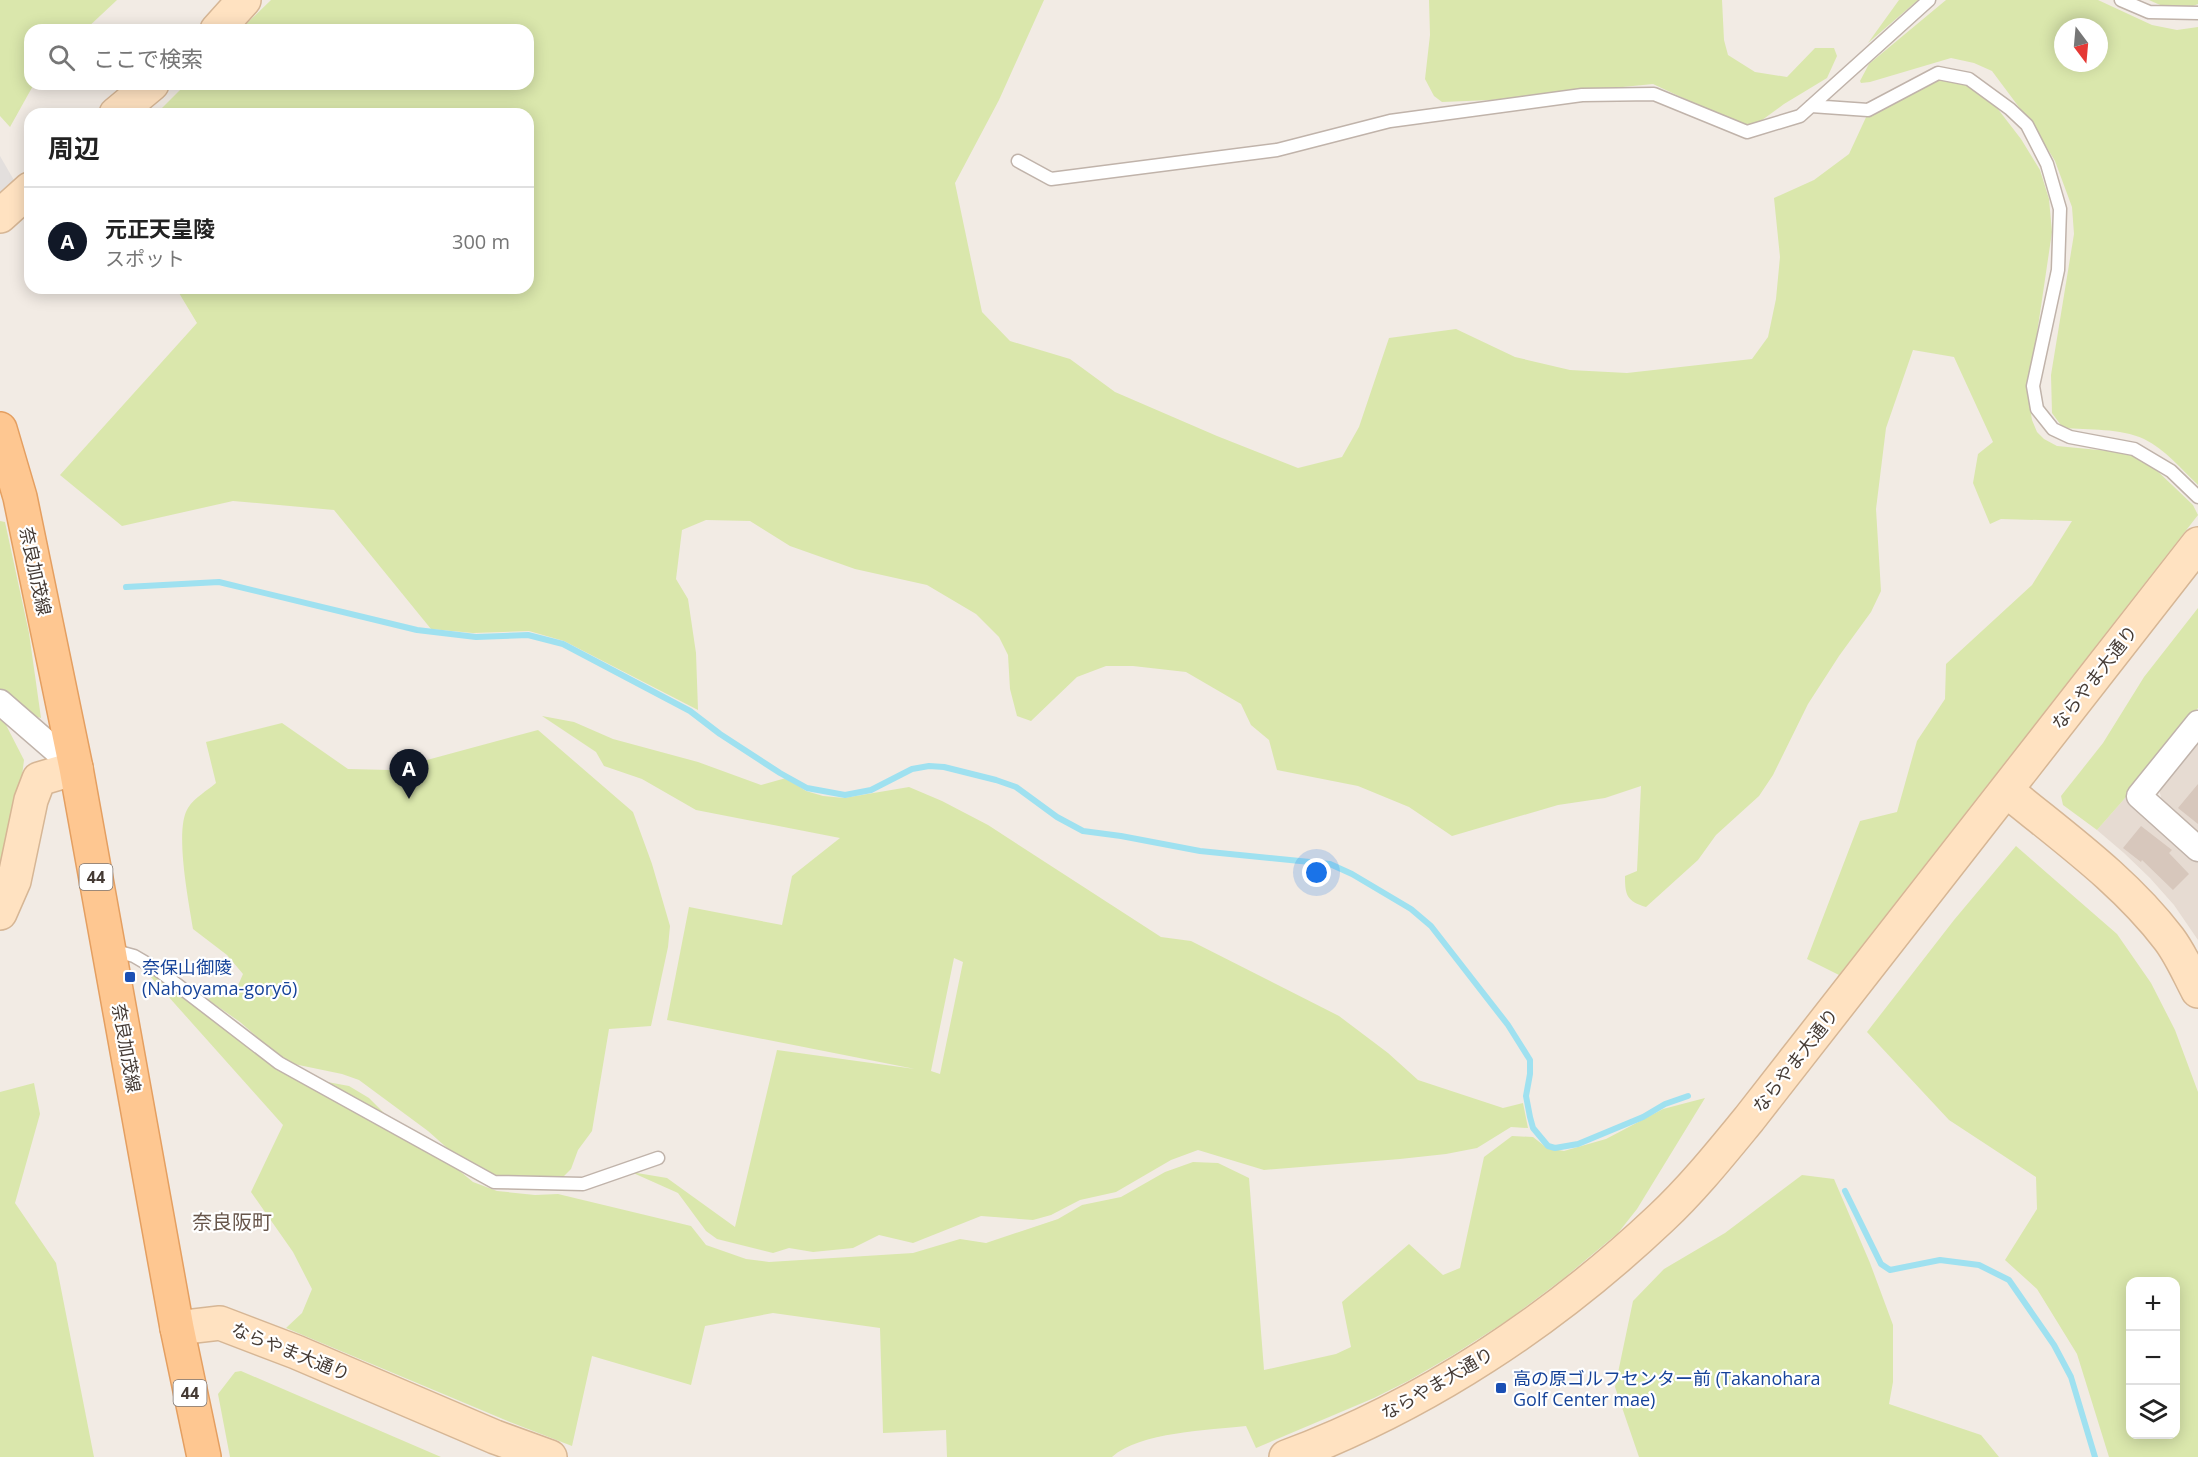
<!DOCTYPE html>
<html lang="ja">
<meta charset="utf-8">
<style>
:root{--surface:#fff;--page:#f2f2f2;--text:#222;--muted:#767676;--line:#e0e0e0;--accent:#111827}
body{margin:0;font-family:"Open Sans","Noto Sans JP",sans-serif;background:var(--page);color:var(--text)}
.controls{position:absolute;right:18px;bottom:18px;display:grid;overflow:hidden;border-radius:12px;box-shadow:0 3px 15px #0003}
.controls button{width:54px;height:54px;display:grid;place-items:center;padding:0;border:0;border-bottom:2px solid var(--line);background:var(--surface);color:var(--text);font:30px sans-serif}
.compass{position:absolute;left:2054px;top:18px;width:54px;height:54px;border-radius:50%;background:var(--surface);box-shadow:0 3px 15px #0003;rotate:164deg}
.you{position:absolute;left:1317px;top:873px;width:21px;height:21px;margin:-15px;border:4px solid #fff;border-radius:50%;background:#1a73e8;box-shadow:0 0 0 9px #1a73e833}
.badge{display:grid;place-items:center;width:39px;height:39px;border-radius:50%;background:var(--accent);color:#fff;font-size:20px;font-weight:700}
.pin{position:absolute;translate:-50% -50px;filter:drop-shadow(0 2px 3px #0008)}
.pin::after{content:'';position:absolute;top:32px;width:21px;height:18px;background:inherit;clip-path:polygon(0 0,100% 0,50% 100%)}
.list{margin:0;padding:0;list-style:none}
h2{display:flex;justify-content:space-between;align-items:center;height:78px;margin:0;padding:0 24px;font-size:26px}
h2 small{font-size:20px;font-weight:400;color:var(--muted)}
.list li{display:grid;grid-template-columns:39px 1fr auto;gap:18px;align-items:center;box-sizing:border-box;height:108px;padding:0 24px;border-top:2px solid var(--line)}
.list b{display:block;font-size:22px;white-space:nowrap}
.list p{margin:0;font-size:20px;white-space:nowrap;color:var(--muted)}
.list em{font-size:20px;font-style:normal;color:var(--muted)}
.icon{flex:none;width:33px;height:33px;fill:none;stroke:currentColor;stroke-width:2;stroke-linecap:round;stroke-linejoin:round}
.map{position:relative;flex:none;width:2198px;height:1457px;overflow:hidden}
.search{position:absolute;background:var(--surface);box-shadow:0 3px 15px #0003;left:24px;top:24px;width:510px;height:66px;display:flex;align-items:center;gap:15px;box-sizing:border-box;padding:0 21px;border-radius:18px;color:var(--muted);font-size:22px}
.panel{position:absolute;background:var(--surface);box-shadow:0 3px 15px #0003;left:24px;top:108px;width:510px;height:186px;border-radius:18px}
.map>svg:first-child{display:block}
</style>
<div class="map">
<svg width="2198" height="1457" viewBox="0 0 2198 1457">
<rect width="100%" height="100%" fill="#f2ebe4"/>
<path fill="#e6dbd2" d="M2198 740V834L2162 801 2159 789Z
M2126 797 2151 816 2198 860V940L2174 905 2150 878 2124 853 2097 830Z"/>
<path fill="#dae7ac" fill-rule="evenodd" d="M0 0H117L85 30H30V84H34L10 127 0 116Z
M271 0H1044L999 100 955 183 982 312 1010 341 1070 359 1115 392 1217 436 1298 468 1342 457 1359 427 1389 338 1456 329 1515 357 1570 370 1627 373 1752 359 1768 337 1776 299 1780 257 1774 198 1814 180 1849 154 1874 100 1935 81 1956 79 1984 91 2021 139 2040 170 2049 199 2052 232 2031 374 2029 401 2032 420 2037 432 2044 439 2057 446 2130 453 2150 464 2193 505 2198 515 1839 975 1807 959 1860 821 1897 812 1917 741 1945 699 1946 664 2032 585 2072 521 2001 519 1990 524 1973 483 1978 454 1993 442 1954 357 1913 350 1886 428 1876 509 1881 591 1871 612 1839 656 1808 704 1773 775 1759 796 1716 835 1698 860 1646 907C1627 901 1625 896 1625 876L1637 871 1641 786 1605 798 1558 805 1452 836 1409 807 1358 786 1277 770 1269 740 1251 725 1241 704 1186 672 1133 666H1106L1077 677 1031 721 1017 716 1010 689 1008 655 999 637 976 614 927 585 855 569 790 546 750 521 706 520 682 530 676 579 688 599 696 653 698 710 564 641 529 631 473 633 431 629 334 510 233 501 122 526 60 475 197 323 176 288H528V114H156L186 84H528V30H240Z
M1429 0H1722L1724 40 1728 55 1755 72 1787 77 1815 48H1834L1837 56 1827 78 1784 104 1758 123 1741 125 1653 84 1491 100 1442 102 1434 96 1425 79 1430 35Z
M1899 0H1918L1868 43Z
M1946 0H2098L2152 25 2177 30 2198 27V485C2181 469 2165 449 2144 439 2120 428 2089 430 2063 428L2052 413 2051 375 2074 234 2072 207 2055 161 2036 130 1992 71 1974 63 1951 58 1870 82 1861 83 1860 81 1869 64ZM2063 27H2099V63H2063Z
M2149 0H2198V4C2177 13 2169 9 2149 0Z
M0 521 5 522 29 633 41 718 27 714 0 692Z
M2198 608V708L2126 797 2097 830 2063 805 2061 796 2103 743 2144 677Z
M542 716 574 722 613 739 698 762 761 785 786 778 806 791 823 796 844 798 909 787 942 801 988 825 1161 937 1191 941 1339 1016 1388 1053 1418 1080 1503 1108 1523 1103 1528 1128 1511 1127 1477 1148 1446 1154 1400 1159 1264 1170 1198 1150 1171 1160 1116 1192 1080 1200 1051 1215 1033 1220 981 1216 913 1243 879 1235 853 1248 813 1252 789 1248 773 1253 717 1239 706 1231 678 1193 631 1172 667 1178 735 1227 777 1050 915 1069 667 1020 689 907 782 925 792 876 840 838 696 810 642 779 604 766 596 752ZM954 958 963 962 940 1074 931 1071Z
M0 717 5 723 24 760 19 800 0 886Z
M282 723 348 769 390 770 538 730 633 812 652 864 670 926 668 947 651 1026 609 1029 592 1131 578 1150 571 1169 559 1181 495 1180 464 1163 428 1131 359 1080 342 1074 289 1063 273 1051 240 1022 207 999 236 990 243 974 227 955 193 929C189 903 174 829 188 808 194 798 208 790 216 783L206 742Z
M2016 846 2117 934 2151 983 2175 1030 2198 1092V1457H2109L2077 1354 2037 1289 2005 1260 2037 1209 2036 1177 1949 1120 1867 1032 1954 920ZM2130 1282H2176V1434H2130Z
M142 967 295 1076 349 1086 369 1098 399 1128 420 1138 473 1182 497 1191 535 1195 558 1194 691 1226 706 1245 746 1259 769 1262 913 1253 960 1239 986 1243 1058 1219 1082 1205 1121 1197 1165 1172 1193 1162 1218 1163 1249 1178 1264 1370 1336 1354 1351 1347 1342 1302 1409 1244 1443 1275 1460 1268 1484 1157 1512 1136 1533 1137 1547 1148 1564 1151 1606 1139 1663 1109 1705 1098 1637 1209 1618 1233 1564 1278 1508 1320 1453 1355 1408 1381 1374 1398 1256 1448 1246 1426C1210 1430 1139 1432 1112 1457H947L946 1430 883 1433 880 1328 773 1313 705 1326 691 1385 592 1356 572 1446 510 1422 286 1328 302 1313 312 1289 293 1252 251 1192 283 1125Z
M34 1083 40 1114 15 1203 56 1263 94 1457H0V1092Z
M1802 1175 1834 1179 1870 1263 1893 1325V1382L1889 1404 1981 1435 1999 1457H1639L1615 1387 1633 1301 1664 1269 1725 1233Z
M241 1371 434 1454 441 1457H230L218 1394 235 1372Z"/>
<path fill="#e3dfdd" d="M0 156 15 182 0 196Z"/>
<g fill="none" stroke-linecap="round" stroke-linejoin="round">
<path stroke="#9fe1f0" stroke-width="6" d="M126 587 219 582 417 630 476 637 528 635 563 644 690 711 720 734 780 773 807 788 845 795 871 790 912 769 929 766 944 767 996 780 1016 787 1057 817 1083 831 1121 836 1200 851 1330 864 1352 874 1411 909 1431 926 1508 1025 1530 1060V1074L1526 1096 1530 1117 1533 1128 1548 1146 1555 1148 1578 1144 1643 1117 1665 1104 1688 1096
M1845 1191 1881 1264 1890 1270 1940 1260 1979 1265 2009 1280 2054 1345 2071 1377 2095 1457"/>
</g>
<path fill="#d7c7bc" d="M2198 784V824L2178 808Z
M2141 826 2172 850 2169 853 2189 874 2173 890 2142 860 2141 862 2123 848Z"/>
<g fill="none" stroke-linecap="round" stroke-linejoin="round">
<defs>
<path id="lane" d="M2121 0 2149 12 2198 13
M1811 106 1868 110 1938 73 1969 79 2010 109 2027 125 2047 164 2060 209 2058 270 2033 386 2037 409 2053 429 2070 437 2134 449 2171 471 2198 497
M1018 161 1051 179 1277 150 1390 121 1582 95 1654 94 1747 132 1800 116 1929 0
M112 950 134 956 158 970 279 1063 494 1182 583 1184 658 1158"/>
<path id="street" d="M0 702 76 768
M2198 723 2139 796 2198 849"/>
<path id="secondary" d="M217 30 244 0
M116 114 152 84
M0 216 30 189
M2006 790C2063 837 2124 880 2169 939 2181 955 2189 974 2198 991
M0 913 14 881 31 800 39 779 76 768
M177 1328 220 1323 296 1352 495 1437 550 1457
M1286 1457C1426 1405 1553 1320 1661 1218 1693 1188 1721 1153 1749 1119L2198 544"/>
<path id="primary" d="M0 429 20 497 76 768 177 1328 204 1457"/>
</defs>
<use href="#lane" stroke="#c0b3aa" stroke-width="15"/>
<use href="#street" stroke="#c0b3aa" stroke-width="27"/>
<use href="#secondary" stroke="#d6b695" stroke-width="36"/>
<use href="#primary" stroke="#e49f61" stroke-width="36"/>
<use href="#lane" stroke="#fff" stroke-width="12"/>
<use href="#street" stroke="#fff" stroke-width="24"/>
<use href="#secondary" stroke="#ffe2c1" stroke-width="33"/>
<use href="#primary" stroke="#fec791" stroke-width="33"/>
</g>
<g fill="#1a4fb4" stroke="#fff" stroke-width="2">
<rect x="124" y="971" width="12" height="12" rx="3"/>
<rect x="1495" y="1382" width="12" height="12" rx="3"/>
</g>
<g text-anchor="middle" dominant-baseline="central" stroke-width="4.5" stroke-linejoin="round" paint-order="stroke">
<g fill="#fff" stroke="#7c7571" stroke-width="1.5">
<rect x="79.5" y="864" width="33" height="26" rx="4.5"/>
<rect x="173.5" y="1380" width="33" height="26" rx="4.5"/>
</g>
<g font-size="16" font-weight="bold" fill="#443a34">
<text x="96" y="877">44</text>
<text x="190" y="1393">44</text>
</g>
<g font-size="18" fill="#443a34" stroke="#fff">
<text transform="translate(36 571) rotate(78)">奈良加茂線</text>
<text transform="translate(2094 677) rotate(-52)">ならやま大通り</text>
<text transform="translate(127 1048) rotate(80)">奈良加茂線</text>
<text transform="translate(1795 1060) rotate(-52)">ならやま大通り</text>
<text transform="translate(291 1351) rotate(22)">ならやま大通り</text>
<text transform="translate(1437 1383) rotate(-30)">ならやま大通り</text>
</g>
<g font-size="18" fill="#164399" stroke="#fff" text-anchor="start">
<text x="142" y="967">奈保山御陵<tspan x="142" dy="21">(Nahoyama-goryō)</tspan></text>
<text x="1513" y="1378">高の原ゴルフセンター前 (Takanohara<tspan x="1513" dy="21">Golf Center mae)</tspan></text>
</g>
<g font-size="20" fill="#67564b" stroke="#fff">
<text x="232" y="1221">奈良阪町</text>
</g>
</g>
</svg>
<div class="controls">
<button>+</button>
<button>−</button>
<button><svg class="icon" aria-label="layers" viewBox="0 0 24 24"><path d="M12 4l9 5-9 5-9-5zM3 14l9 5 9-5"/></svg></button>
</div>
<svg class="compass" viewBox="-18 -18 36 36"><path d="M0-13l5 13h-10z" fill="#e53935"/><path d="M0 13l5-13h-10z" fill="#767676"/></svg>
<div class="you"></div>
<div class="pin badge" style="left:409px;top:799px">A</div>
<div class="search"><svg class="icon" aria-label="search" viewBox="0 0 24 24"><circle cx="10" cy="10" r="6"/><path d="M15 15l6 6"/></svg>ここで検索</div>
<section class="panel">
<h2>周辺<small></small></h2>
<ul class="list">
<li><span class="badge">A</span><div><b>元正天皇陵</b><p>スポット</p></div><em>300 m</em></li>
</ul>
</section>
</div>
